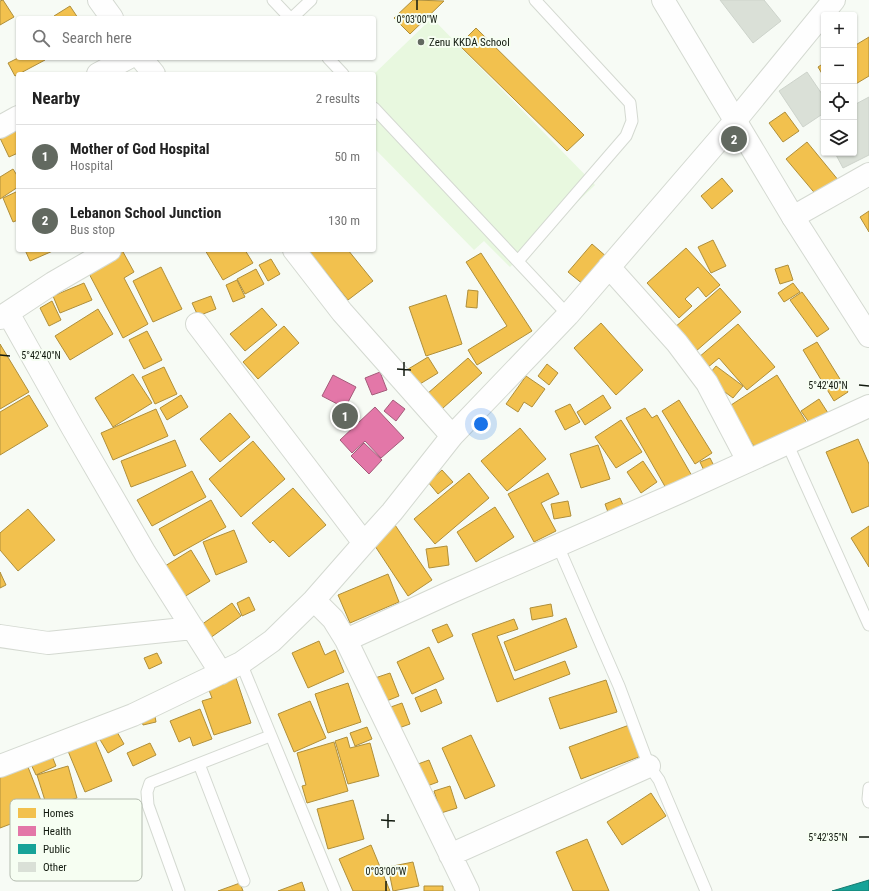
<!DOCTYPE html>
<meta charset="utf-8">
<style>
:root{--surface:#fff;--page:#f2f2f2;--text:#222;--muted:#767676;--line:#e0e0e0;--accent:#626960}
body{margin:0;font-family:"Roboto Condensed",sans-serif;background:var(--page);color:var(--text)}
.controls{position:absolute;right:12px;top:12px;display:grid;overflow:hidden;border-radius:4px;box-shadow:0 1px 3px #0004}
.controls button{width:36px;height:36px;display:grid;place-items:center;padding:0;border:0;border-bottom:1px solid var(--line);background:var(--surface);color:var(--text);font:20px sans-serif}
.you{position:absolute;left:481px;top:424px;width:14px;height:14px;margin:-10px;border:3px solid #fff;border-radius:50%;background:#1a73e8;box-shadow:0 0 0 6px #1a73e833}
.badge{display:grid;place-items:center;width:26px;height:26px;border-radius:50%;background:var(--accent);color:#fff;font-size:13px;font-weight:700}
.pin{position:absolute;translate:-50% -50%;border:2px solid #fff;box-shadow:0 1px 4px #0006}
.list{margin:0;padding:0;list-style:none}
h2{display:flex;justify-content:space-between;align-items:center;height:52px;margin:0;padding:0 16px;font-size:17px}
h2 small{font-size:13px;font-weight:400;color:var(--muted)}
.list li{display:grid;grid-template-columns:26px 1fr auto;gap:12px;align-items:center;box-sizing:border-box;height:64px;padding:0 16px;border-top:1px solid var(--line)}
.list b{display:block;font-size:15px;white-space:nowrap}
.list p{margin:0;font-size:13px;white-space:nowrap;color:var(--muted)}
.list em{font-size:13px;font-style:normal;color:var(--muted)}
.icon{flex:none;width:22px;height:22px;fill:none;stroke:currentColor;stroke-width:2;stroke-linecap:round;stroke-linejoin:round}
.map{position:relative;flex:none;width:869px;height:891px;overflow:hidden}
.search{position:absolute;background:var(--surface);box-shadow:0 1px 3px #0004;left:16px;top:16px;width:360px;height:44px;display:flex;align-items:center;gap:10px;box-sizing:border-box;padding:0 14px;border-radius:4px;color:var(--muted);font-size:15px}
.panel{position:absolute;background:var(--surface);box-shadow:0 1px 3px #0004;left:16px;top:72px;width:360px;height:180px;border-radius:4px}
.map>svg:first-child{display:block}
</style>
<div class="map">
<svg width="869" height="891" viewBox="0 0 869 891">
<rect width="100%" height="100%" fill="#f7fbf5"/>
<path fill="#e8f8df" d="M432 18 595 185 510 267 484 241 474 250 374 148V74Z"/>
<path fill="#f2c14e" stroke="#af8f3b" d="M3 0 14 17 0 25V1Z
M413 0 444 1 410 34 394 18Z
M70 6 78 18H55L54 16Z
M476 28 584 135 567 151 459 45Z
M869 37V76L854 85V46Z
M18 58H44L45 60 15 76 8 63Z
M824 63V77L818 67Z
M785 112 799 131 783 142 769 123Z
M18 130V153L9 157 0 138Z
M807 142 839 181 818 197 786 159Z
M13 169 18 177V187L0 199V177Z
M722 178 733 191 712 209 701 196Z
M18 191V220L13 222 3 198Z
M869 211V232L860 217Z
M713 240 726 266 711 273 698 247Z
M592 244 608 258 584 285 568 272Z
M686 248 720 285 706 297 698 287 685 299 692 306 679 318 647 283Z
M25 250H55L30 261Z
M120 250H122L134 272 124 278 148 324 123 338 86 268Z
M205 250H245L253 263 223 280Z
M308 250H348L373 281 348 300Z
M481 253 532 331 477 365 468 350 507 326 466 262Z
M271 259 280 274 268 281 259 265Z
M788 265 793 280 780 284 775 269Z
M161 267 182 309 153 322 133 281Z
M256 269 264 284 245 294 237 279Z
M237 280 245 297 233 302 226 285Z
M84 283 92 300 60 313 53 296Z
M793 283 800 292 784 302 778 293Z
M720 288 741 312 695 352 674 328Z
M468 290 478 291 477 308 466 307Z
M802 292 829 329 817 337 790 300Z
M446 295 462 344 426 356 409 307Z
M211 296 216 309 198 316 192 303Z
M52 301 61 320 49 326 40 308Z
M262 308 277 325 245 351 230 334Z
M98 309 113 334 70 360 55 336Z
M601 323 643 370 616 395 574 348Z
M738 324 775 367 747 390 719 358 701 373 692 363Z
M284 326 299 343 258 379 243 362Z
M147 331 162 360 144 369 129 340Z
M817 342 848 392 834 401 803 350Z
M0 344 29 392 0 409Z
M428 357 438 373 415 387 405 371Z
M468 358 482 373 433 417 419 401Z
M547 364 558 373 549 385 538 376Z
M716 366 743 386 733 398 706 378Z
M164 367 177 394 155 404 142 377Z
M133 374 152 403 113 427 95 398Z
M777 375 807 423 759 454 728 407Z
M526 376 545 389 532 407 524 402 518 412 506 404Z
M29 395 48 426 0 455V412Z
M181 395 188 407 167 420 160 408Z
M603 395 611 408 585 425 577 412Z
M819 399 828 413 811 425 801 411Z
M679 400 712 453 695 464 662 411Z
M570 404 580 422 565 430 555 411Z
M645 408 652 418 657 415 692 476 667 490 626 418Z
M156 409 168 436 113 460 101 433Z
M230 413 250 437 220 462 200 439Z
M621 420 642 452 616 468 595 437Z
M520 428 546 459 507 491 481 461Z
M858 439 869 464V506L852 513 826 452Z
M175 440 186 466 131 487 121 461Z
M253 441 285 479 241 517 209 479Z
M598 445 610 479 581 488 570 454Z
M710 458 717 472 707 477 700 462Z
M643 461 657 482 641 493 627 472Z
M442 470 453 482 438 494 428 482Z
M192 471 206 497 152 526 137 500Z
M469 473 489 498 435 544 414 519Z
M548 473 559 494 541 503 556 531 534 542 508 494Z
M293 488 326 525 289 557 273 540 270 543 252 523Z
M620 498 625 510 609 515 605 504Z
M211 500 226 527 174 556 159 529Z
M568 501 571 516 554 519 551 504Z
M495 507 514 537 476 562 457 532Z
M28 509 55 540 18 571 0 550V533Z
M395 525 432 580 408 596 371 540Z
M869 526V567L851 538Z
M234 530 247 562 216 575 203 542Z
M447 546 449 565 429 568 426 549Z
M191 550 210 581 184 597 165 566Z
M0 572 6 585 0 588Z
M388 574 399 602 350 623 338 595Z
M249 597 255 610 242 616 237 603Z
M232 603 241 616 203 643 194 630Z
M551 604 553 616 532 620 530 608Z
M566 618 577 647 515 671 504 642Z
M514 619 518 629 497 636 514 680 565 661 570 674 497 702 472 634Z
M447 624 453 636 438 643 432 630Z
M319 641 325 655 335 650 344 672 308 688 292 653Z
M429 647 444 679 412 694 397 662Z
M157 653 162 663 149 669 144 658Z
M390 673 399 696 384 702 375 678Z
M235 675 251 723 214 735 202 701 212 698 207 685Z
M606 680 617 712 560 729 549 698Z
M348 683 361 722 328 733 315 694Z
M436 689 442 703 421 712 415 698Z
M310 701 326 738 294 752 278 714Z
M402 703 410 724 396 729 388 708Z
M153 705 156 722 143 725 139 708Z
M200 709 212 739 193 746 190 737 179 742 170 721Z
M109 718 124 744 108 753 93 728Z
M632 724 644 755 581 779 569 747Z
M367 727 372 739 355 746 350 733Z
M90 728 112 781 85 792 63 739Z
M471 735 495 786 465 799 442 748Z
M347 737 350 748 370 743 379 776 348 784 335 741Z
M334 742 348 791 307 803 302 786 306 785 297 753Z
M150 743 156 755 133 766 127 753Z
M50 751 56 766 36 775 29 760Z
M429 760 438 782 427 786 418 764Z
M68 766 77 798 47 807 37 775Z
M28 767 45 811 0 828V777Z
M450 786 457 808 441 813 434 791Z
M651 793 666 816 622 845 607 822Z
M353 800 364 839 328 849 317 809Z
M587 839 609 891H573L556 852Z
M371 845 390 891H353L339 859Z
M413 862 419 886 393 891 388 867Z
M302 882 305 891H278Z
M240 883 243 891H218Z
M424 886H443V891H424Z"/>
<path fill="#e377a8" stroke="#a45b7a" d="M380 372 387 390 372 395 365 378Z
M333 375 356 387 345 408 322 396Z
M393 400 405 409 396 421 384 411Z
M375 407 404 438 381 458 365 441 352 453 340 440Z
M364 443 382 460 369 474 351 456Z"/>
<path fill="#17a398" stroke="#167a6f" d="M869 880V891H832Z"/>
<path fill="#dae0d7" stroke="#cdd3cb" d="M720 0H764L781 21 753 43Z
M807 72 824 97V113L803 127 779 91Z
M869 97V155L843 168 835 153H854V105Z"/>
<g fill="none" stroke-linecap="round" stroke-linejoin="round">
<defs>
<path id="lane" d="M273 0 290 18
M292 18 311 0
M328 58 343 74
M374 108 568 315
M518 261 626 136 632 121 630 103 535 0
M787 443 869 625
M558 546 619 686 649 766 659 780 706 891
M241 663 335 891
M199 764 244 881
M869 788 868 799 869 802
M179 891 148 805 147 792 150 783 270 736"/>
<path id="street" d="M99 0 112 18
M141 58 154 74
M98 74 128 58
M0 127 18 117
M793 217 869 174
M294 250 342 312 452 436
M609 267 677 343 707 383 748 461
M8 313 72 427 145 553 221 673
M0 318 53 283 110 250
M197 324 364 543
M314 600 333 619 346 640 468 891
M0 636 48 643 193 628
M346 640 451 592 678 493 869 406
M0 766 133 715 241 663 272 641 314 600 364 543 392 512 452 436 568 315 735 121 834 0
M450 855 649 766"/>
<path id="secondary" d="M663 0 793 217 869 336"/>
</defs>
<use href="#lane" stroke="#d4d9d1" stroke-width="13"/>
<use href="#street" stroke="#d4d9d1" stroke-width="24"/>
<use href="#secondary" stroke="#d4d9d1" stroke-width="24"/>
<use href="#lane" stroke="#fefefe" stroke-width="11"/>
<use href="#street" stroke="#fefefe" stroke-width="22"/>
<use href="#secondary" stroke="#fefefe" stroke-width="22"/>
</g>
<path fill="none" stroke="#121a0f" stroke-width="1.5" d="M417 10V0M0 355 10 356M397 369 411 370M404 376V362M859 385 869 386M381 820 395 821M388 828V814M859 837H869M386 891V881"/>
<circle fill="#626960" stroke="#f6fef2" stroke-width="1.5" cx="421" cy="42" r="4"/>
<g text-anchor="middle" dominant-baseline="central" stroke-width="4" stroke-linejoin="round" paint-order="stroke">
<g font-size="11" fill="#121a0f" stroke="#f6fef2" text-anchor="start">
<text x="429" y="42">Zenu KKDA School</text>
</g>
</g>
<rect x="10" y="799" width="132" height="82" rx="6" fill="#f6fef2" stroke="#b2baae" stroke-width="1"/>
<rect x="18" y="808" width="18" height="10" fill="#f2c14e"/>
<rect x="18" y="826" width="18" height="10" fill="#e377a8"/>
<rect x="18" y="844" width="18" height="10" fill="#17a398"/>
<rect x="18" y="862" width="18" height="10" fill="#dae0d7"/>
<g font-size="11" fill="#121a0f">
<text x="43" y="817">Homes</text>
<text x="43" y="835">Health</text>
<text x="43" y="853">Public</text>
<text x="43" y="871">Other</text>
</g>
<g font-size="10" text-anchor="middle" fill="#121a0f" stroke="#f6fef2" stroke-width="4" stroke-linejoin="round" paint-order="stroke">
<text x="417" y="23">0°03'00"W</text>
<text x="41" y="359">5°42'40"N</text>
<text x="828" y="389">5°42'40"N</text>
<text x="828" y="841">5°42'35"N</text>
<text x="386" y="875">0°03'00"W</text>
</g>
</svg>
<div class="controls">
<button>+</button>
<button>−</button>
<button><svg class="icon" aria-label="locate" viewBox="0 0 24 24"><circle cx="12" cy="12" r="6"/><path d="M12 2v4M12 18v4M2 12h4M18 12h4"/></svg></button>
<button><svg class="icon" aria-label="layers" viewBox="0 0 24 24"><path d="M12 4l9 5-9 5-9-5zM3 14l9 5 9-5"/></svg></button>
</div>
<div class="you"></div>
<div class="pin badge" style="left:345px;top:416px">1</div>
<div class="pin badge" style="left:734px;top:139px">2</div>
<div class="search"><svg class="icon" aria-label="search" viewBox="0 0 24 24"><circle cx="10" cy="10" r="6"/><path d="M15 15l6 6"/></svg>Search here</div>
<section class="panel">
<h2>Nearby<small>2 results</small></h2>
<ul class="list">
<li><span class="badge">1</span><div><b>Mother of God Hospital</b><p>Hospital</p></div><em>50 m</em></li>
<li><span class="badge">2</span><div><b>Lebanon School Junction</b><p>Bus stop</p></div><em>130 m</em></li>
</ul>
</section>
</div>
